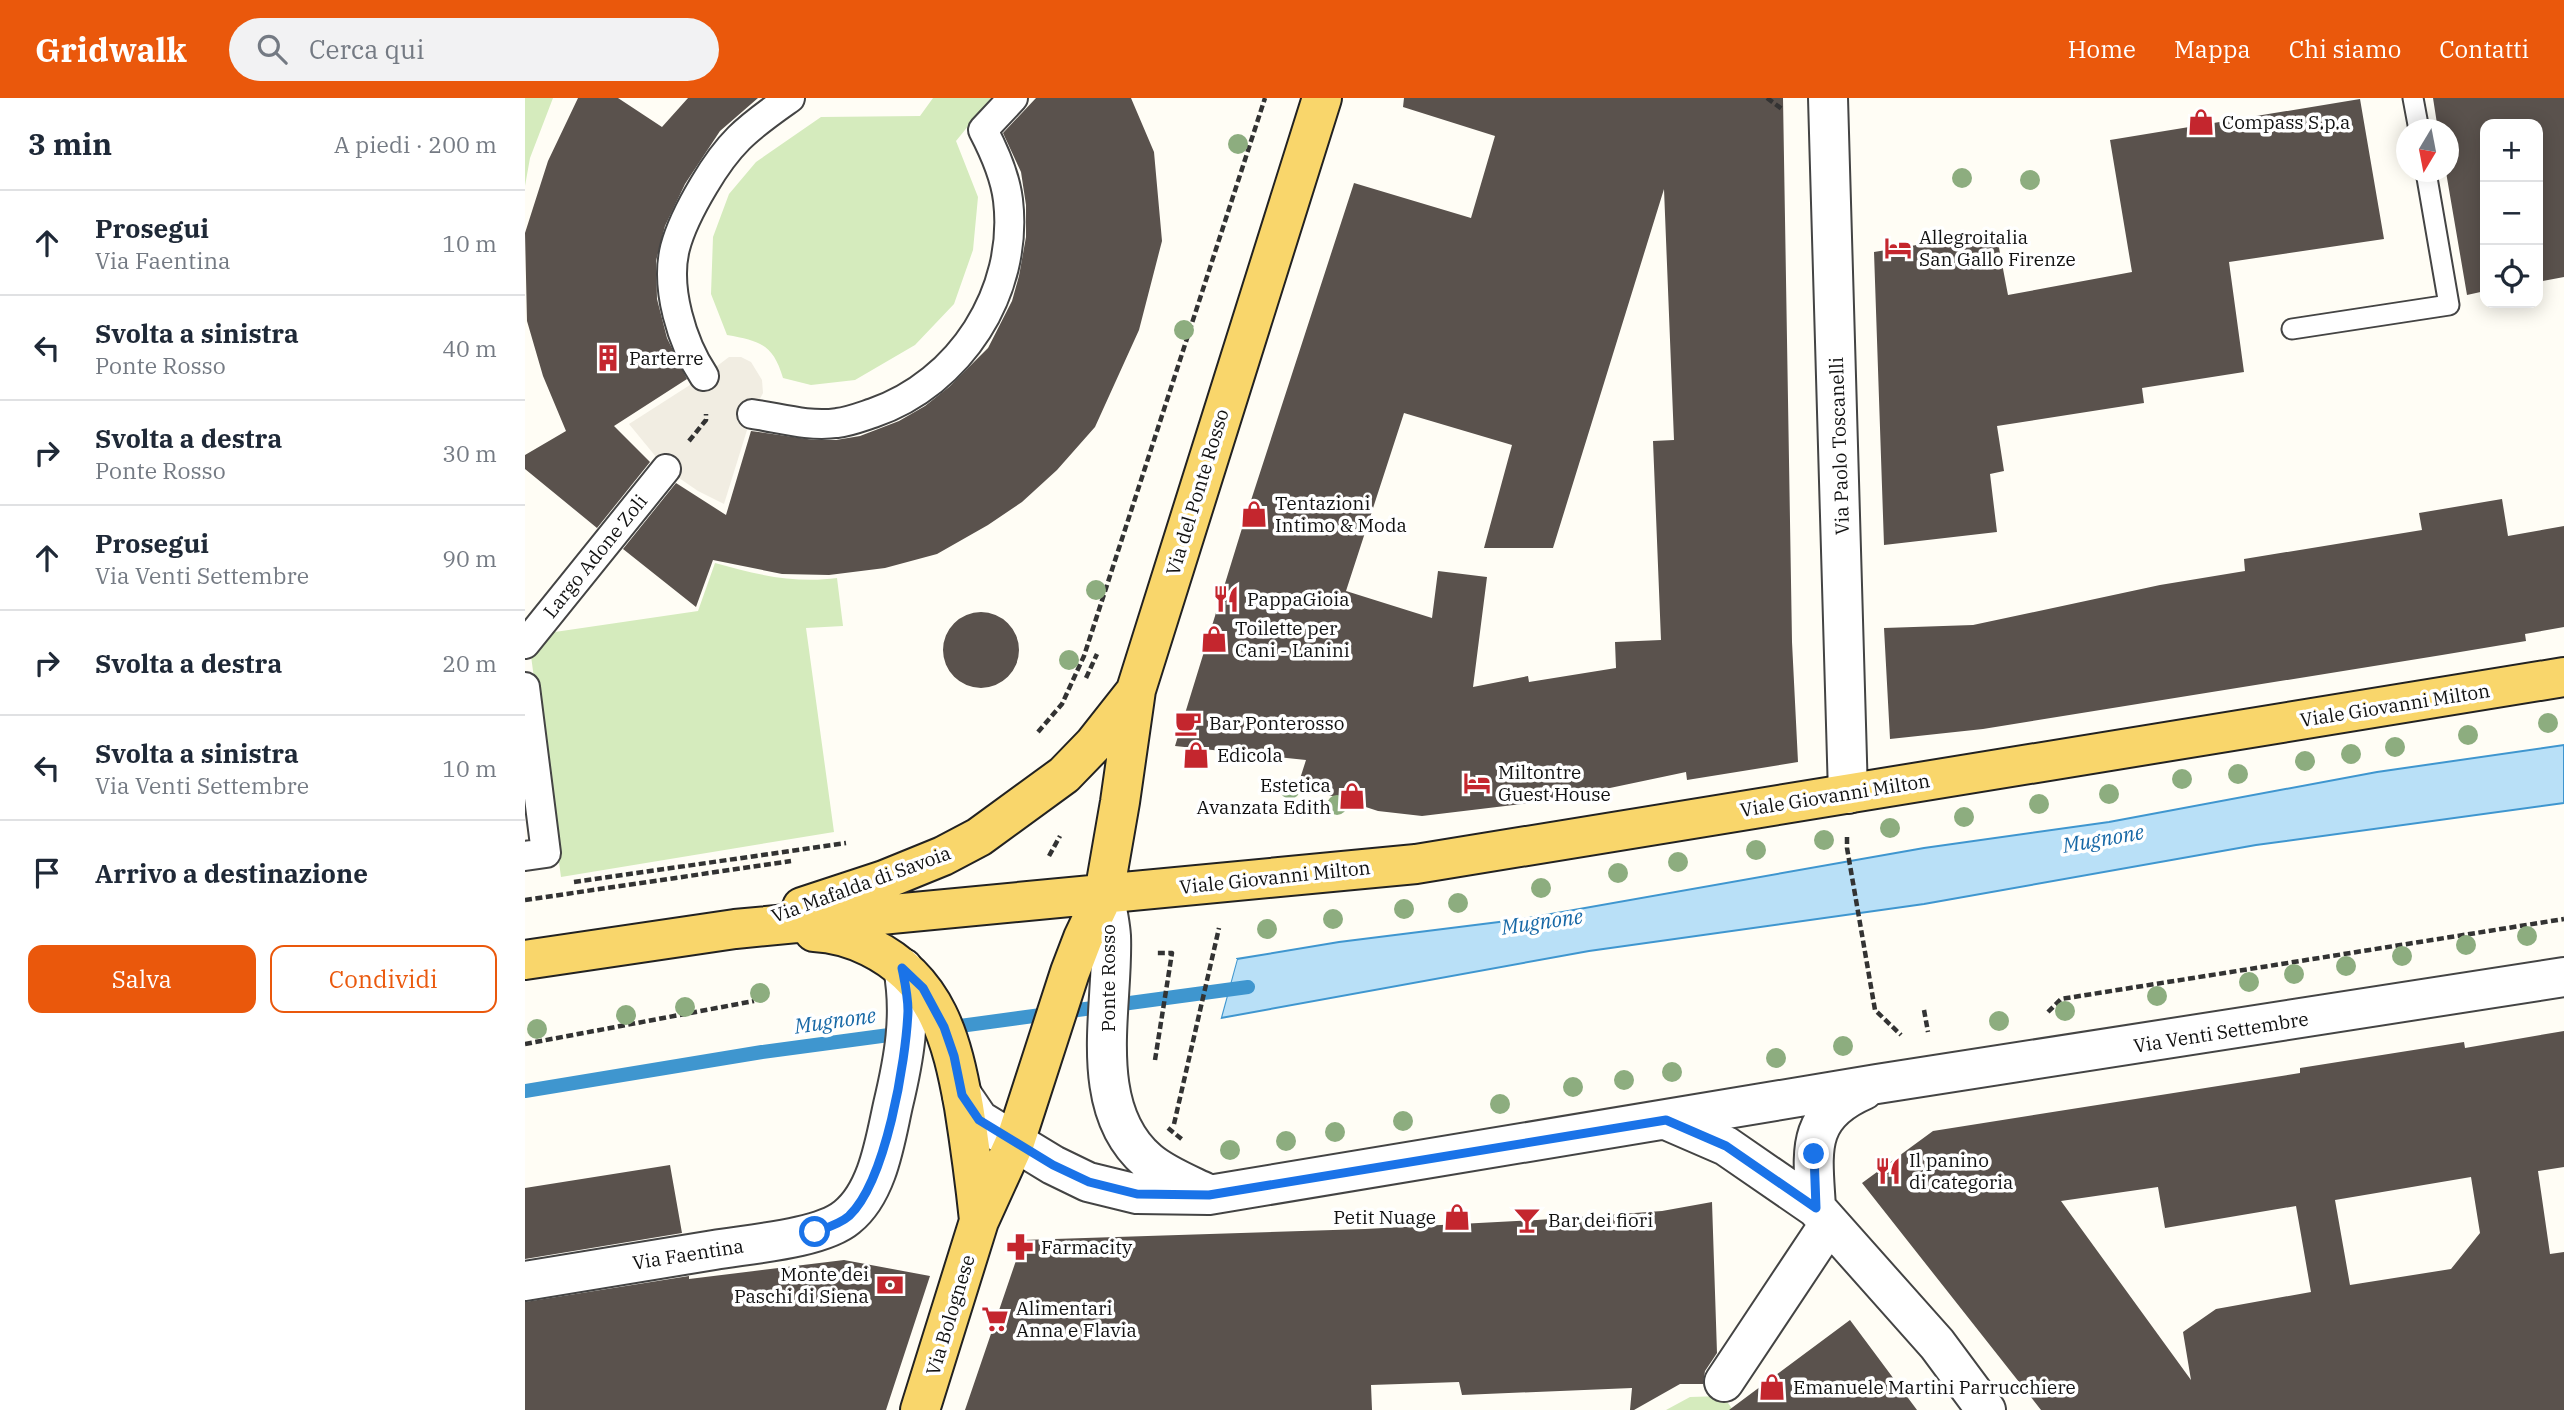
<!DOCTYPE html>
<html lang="it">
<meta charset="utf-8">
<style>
:root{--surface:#fff;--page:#f2f2f3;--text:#1f2937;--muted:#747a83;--line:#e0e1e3;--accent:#ea580c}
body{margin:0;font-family:"IBM Plex Serif",serif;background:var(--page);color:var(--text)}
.controls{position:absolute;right:21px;top:21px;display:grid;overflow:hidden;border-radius:14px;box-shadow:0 4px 18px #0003}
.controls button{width:63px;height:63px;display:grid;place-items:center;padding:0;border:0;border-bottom:2px solid var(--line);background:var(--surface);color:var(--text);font:35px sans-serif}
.compass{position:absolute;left:1871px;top:21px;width:63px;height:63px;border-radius:50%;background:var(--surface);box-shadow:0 4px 18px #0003;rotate:190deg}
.stop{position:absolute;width:21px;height:21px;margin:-16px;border:5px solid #1a73e8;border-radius:50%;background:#fff}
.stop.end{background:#1a73e8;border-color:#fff;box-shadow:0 2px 7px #0008}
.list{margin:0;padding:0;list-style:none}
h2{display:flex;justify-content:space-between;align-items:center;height:91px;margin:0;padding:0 28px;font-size:30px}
h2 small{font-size:23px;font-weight:400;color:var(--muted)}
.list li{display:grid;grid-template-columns:46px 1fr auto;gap:21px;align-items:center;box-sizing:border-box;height:105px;padding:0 28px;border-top:2px solid var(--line)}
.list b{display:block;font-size:26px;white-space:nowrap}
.list p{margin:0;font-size:23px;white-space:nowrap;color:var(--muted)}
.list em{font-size:23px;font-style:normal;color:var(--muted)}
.actions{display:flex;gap:14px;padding:21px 28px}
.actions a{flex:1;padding:16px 0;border:2px solid var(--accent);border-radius:14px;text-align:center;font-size:24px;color:var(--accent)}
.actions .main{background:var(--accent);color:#fff}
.icon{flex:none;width:38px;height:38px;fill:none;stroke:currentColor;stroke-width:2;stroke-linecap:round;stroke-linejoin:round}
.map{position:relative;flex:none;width:2039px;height:1312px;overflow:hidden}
header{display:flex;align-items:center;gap:42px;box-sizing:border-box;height:98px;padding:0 35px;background:var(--accent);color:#fff}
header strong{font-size:33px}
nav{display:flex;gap:38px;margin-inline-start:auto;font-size:24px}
.search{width:490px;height:63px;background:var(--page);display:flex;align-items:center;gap:18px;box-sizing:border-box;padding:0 24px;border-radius:38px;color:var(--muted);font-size:26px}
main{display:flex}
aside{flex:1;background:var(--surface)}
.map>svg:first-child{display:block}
</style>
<header>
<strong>Gridwalk</strong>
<div class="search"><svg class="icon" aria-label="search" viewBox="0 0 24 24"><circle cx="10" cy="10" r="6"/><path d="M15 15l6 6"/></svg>Cerca qui</div>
<nav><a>Home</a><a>Mappa</a><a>Chi siamo</a><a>Contatti</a></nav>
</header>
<main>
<aside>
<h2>3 min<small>A piedi · 200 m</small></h2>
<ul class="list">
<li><svg class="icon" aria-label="ahead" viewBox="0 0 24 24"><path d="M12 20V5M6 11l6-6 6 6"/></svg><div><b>Prosegui</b><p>Via Faentina</p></div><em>10 m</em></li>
<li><svg class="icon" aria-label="left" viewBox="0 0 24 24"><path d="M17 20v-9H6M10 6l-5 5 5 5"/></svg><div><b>Svolta a sinistra</b><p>Ponte Rosso</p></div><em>40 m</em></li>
<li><svg class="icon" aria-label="right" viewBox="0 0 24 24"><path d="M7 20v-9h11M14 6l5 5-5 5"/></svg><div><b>Svolta a destra</b><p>Ponte Rosso</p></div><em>30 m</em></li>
<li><svg class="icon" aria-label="ahead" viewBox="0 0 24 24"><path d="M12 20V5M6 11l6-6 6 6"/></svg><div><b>Prosegui</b><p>Via Venti Settembre</p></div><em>90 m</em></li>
<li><svg class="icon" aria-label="right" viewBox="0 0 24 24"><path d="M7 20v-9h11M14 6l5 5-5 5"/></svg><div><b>Svolta a destra</b></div><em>20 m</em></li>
<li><svg class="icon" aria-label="left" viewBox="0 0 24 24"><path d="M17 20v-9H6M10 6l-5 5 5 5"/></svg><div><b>Svolta a sinistra</b><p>Via Venti Settembre</p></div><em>10 m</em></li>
<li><svg class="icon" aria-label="arrive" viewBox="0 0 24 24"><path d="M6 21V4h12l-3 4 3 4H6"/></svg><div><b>Arrivo a destinazione</b></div></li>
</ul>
<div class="actions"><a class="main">Salva</a><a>Condividi</a></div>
</aside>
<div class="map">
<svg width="2039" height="1312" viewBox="0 0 2039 1312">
<rect width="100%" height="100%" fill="#fffdf5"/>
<path fill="#d5ebbd" d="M0 0H28L5 60 0 88Z
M408 0H466L431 43 453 99 448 152 429 206 390 247 330 282 286 287 258 280C248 246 235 243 202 237L186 196 188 139 204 96 231 64 296 19 395 18Z
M190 465C229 476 270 486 312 480L318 528 281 530 309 734 36 779 6 558 23 535 173 513Z
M1198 1298 1208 1312H1141L1165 1299Z"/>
<path fill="#f1ede2" d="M204 259H216L226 264 237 282 238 295 227 316 199 406 173 393 141 371 104 326 179 278Z"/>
<path fill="#b9e0f7" stroke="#3f96cf" stroke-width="2" d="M2039 647V705L1731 747 1399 806 1064 853 696 920 712 861 814 844 998 821 1399 750 1584 724 1852 674Z"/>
<path fill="#fffdf5" d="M708 861H712L695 923 693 919Z"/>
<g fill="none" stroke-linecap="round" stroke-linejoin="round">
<path stroke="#3f96cf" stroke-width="14" d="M420 930 723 889
M0 993 237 954 379 935"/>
</g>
<path fill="#5a524d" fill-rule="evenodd" d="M53 0H93L137 29 163 0H233L195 33 160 86 140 128 131 163 132 201 142 240 162 281 89 328 125 364 72 430 0 371V357L41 333 18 278 2 223 0 135 23 63Z
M511 0H606L629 54 637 143 614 232 570 329 532 372 497 404 463 427 412 456 360 470 304 477 257 476 188 462 171 509 98 451 151 385 201 417 226 333 289 342H311L335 338 374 323 400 308 424 289 463 250 487 203 494 178 501 139V107L496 74 478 35Z
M879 0H1258L1267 544 1273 664 1162 682 1161 674 1023 703 897 718 853 713 773 687 781 662 650 648 718 427 829 85 946 120 970 38 878 9ZM1139 91 1149 342 1128 343 1136 542 1090 544 1091 570 1004 584 1003 578 948 589 962 479 913 473 907 520 821 493 879 315 987 347 959 450H1028Z
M1908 0H2039V179L2013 184V26H1960V193L1942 197 1921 74H1923V32H1913Z
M1835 1 1859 141 1704 164 1719 274 1617 290 1619 305 1472 328 1479 373 1465 376 1472 434 1359 447 1349 154 1471 134 1483 197 1607 174 1585 42Z
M1977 401 1983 438 2039 428V529L2000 536 2001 543 1917 557 1458 631 1365 641 1359 530 1448 527 1635 487 1720 473 1719 461 1897 432 1894 415Z
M418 552a38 38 0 1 1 76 0a38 38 0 1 1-76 0Z
M2039 933V1069L2013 1073 2025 1156 2039 1154V1312H1516L1337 1085 1408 1033 1775 975V970L1939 944 1940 950ZM1946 1079 1955 1135 1926 1171 1825 1187 1810 1102ZM1633 1089 1640 1130 1771 1108 1786 1194 1691 1211 1658 1234 1666 1282 1536 1103Z
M145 1067 157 1135 0 1161V1090Z
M1187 1104 1192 1255 1180 1273 1178 1286H1155L1109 1312H1105L1107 1290 937 1297 934 1284 846 1287 847 1312H440L498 1142 840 1131 1012 1122 1137 1113Z
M319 1162 405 1178 361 1312H0V1204L164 1178V1181Z
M1325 1222 1392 1312H1204Z"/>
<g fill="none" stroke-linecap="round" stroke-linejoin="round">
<defs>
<path id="service" d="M1888 0 1894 32
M1767 231 1924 207 1901 74"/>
<path id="pedestrian" d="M179 278C157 245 140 190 150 150 156 127 167 107 179 87 189 70 200 54 214 40 229 25 248 12 265 0
M227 316C255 320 283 329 312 325 323 324 336 319 348 315 435 285 494 194 483 102 480 77 469 53 458 32L488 0
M0 546 141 371
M0 589 21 755 0 758"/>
<path id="minor" d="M1303 0 1323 696
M579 796C582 810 585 824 586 838 589 908 560 1009 623 1063 638 1076 660 1085 679 1094
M437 997 454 1022 528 1067 563 1084 612 1096 684 1097 1352 986 2039 879
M1141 1022 1201 1048 1291 1110 1412 1246 1461 1312
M1291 1110C1288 1055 1279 1018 1339 992
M0 1183C63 1173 126 1162 189 1152 224 1146 296 1141 322 1119 353 1094 360 1043 368 1007 379 961 387 917 378 870
M1199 1284 1304 1126"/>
<path id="primary" d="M277 809 359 782 418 758 454 739 539 677 569 646 610 594
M289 834C309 835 327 840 345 849 412 882 427 942 439 1009 445 1047 450 1084 454 1122
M0 862 210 831 891 766 2039 579
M395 1312 454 1123 490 1044 545 874 558 840 579 796 595 704 611 592 797 0"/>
</defs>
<use href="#service" stroke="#444" stroke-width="23"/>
<use href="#pedestrian" stroke="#444" stroke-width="32"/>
<use href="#minor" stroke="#444" stroke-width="42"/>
<use href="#primary" stroke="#222" stroke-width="42"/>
<path stroke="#333" stroke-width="4.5" stroke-dasharray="7 3.5" stroke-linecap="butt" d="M1242 0 1257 11
M164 343 181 322V316
M561 580 572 556
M513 634 537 606 559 558 740 0
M1322 739V750L1350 912 1376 937
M524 758 535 738
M49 784 321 745
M0 802 266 763
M1399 912 1403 934
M1523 914 1536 901 2039 821
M0 946 229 903
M630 962 647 855H631
M649 1026 694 830"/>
<use href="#service" stroke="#fff" stroke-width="19"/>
<use href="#pedestrian" stroke="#fff" stroke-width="28"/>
<use href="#minor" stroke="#fff" stroke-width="38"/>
<use href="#primary" stroke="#f9d66b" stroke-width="38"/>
<path stroke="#333" stroke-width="4.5" stroke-dasharray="7 3.5" stroke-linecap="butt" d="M643 1030 659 1043"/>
</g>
<g fill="#8dad7f">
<circle cx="713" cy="46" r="10"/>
<circle cx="1437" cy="80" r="10"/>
<circle cx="1505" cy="82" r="10"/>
<circle cx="659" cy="232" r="10"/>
<circle cx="571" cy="492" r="10"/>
<circle cx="544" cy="562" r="10"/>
<circle cx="2023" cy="625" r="10"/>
<circle cx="1943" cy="637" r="10"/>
<circle cx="1870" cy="649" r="10"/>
<circle cx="1826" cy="656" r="10"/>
<circle cx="1780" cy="663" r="10"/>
<circle cx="1713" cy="676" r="10"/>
<circle cx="1657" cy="681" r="10"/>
<circle cx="765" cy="691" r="10"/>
<circle cx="1584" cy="696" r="10"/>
<circle cx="1514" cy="706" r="10"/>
<circle cx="812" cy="707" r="10"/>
<circle cx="1439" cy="719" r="10"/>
<circle cx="1365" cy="730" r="10"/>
<circle cx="1299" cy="742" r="10"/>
<circle cx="1231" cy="752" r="10"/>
<circle cx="1153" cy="764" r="10"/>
<circle cx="1093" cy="775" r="10"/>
<circle cx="1016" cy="790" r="10"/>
<circle cx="933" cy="805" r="10"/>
<circle cx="879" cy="811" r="10"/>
<circle cx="808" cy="821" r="10"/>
<circle cx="742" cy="831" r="10"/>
<circle cx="2002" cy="838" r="10"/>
<circle cx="1941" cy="847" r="10"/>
<circle cx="1877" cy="858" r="10"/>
<circle cx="1821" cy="868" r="10"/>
<circle cx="1769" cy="876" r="10"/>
<circle cx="1724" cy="884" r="10"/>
<circle cx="235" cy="895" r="10"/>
<circle cx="1632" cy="898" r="10"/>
<circle cx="160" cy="909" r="10"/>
<circle cx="1540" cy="913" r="10"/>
<circle cx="101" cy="917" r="10"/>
<circle cx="1474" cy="923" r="10"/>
<circle cx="12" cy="931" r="10"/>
<circle cx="1318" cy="948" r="10"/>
<circle cx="1251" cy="960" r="10"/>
<circle cx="1147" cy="974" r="10"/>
<circle cx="1099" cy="982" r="10"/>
<circle cx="1048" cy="989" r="10"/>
<circle cx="975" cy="1006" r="10"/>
<circle cx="878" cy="1023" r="10"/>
<circle cx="810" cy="1034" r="10"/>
<circle cx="761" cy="1043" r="10"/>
<circle cx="705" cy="1052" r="10"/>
</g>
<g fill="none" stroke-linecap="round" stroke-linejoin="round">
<path stroke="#1a73e8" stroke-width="9" d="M290 1134C301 1130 315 1126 324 1118 361 1083 381 963 383 913 383 898 380 885 377 870L398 890 419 929 429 958 437 997 454 1022 528 1067 564 1084 612 1096 684 1097 1141 1022 1201 1048 1291 1110 1289 1056"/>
</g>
<defs>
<symbol id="shop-bare" viewBox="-9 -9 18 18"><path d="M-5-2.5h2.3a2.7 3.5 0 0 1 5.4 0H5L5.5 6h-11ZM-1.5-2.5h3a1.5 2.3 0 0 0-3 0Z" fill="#c4262e" stroke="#fff" stroke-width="2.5" paint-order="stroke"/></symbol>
<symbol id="hotel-bare" viewBox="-9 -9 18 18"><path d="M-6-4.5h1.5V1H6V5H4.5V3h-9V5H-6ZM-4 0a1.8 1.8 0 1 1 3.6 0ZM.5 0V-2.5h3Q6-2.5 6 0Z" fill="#c4262e" stroke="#fff" stroke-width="2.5" paint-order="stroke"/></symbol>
<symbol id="building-bare" viewBox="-9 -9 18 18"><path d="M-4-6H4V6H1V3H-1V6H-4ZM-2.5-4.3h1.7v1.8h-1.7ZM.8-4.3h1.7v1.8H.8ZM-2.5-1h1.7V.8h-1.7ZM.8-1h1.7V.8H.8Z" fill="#c4262e" stroke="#fff" stroke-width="2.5" paint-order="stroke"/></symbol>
<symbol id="restaurant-bare" viewBox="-9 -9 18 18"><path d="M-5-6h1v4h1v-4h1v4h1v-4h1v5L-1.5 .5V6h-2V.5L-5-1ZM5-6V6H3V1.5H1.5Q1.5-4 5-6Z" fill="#c4262e" stroke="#fff" stroke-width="2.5" paint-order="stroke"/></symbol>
<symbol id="cafe-bare" viewBox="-9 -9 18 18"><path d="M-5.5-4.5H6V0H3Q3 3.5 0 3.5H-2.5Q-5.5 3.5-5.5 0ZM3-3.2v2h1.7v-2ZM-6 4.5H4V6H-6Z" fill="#c4262e" stroke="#fff" stroke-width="2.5" paint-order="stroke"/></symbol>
<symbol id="bar-bare" viewBox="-9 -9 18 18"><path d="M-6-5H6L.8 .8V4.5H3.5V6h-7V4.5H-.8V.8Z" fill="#c4262e" stroke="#fff" stroke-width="2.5" paint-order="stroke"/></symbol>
<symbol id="pharmacy-bare" viewBox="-9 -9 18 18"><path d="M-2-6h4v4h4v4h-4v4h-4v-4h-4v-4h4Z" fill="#c4262e" stroke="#fff" stroke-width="2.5" paint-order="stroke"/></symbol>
<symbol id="bank-bare" viewBox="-9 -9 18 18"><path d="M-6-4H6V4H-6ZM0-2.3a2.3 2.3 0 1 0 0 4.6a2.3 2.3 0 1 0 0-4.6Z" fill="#c4262e" stroke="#fff" stroke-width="2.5" paint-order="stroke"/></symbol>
<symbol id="supermarket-bare" viewBox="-9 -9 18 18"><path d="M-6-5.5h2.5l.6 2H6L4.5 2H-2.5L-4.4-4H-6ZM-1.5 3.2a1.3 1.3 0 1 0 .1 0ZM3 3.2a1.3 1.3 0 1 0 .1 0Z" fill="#c4262e" stroke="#fff" stroke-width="2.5" paint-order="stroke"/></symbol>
</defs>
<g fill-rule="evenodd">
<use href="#shop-bare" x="1657" y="5" width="38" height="38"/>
<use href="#hotel-bare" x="1354" y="131" width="38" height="38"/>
<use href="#building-bare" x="64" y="241" width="38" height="38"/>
<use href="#shop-bare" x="710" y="397" width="38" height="38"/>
<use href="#restaurant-bare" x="682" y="482" width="38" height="38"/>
<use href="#shop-bare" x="670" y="522" width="38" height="38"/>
<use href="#cafe-bare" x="644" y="606" width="38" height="38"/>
<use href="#shop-bare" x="652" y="638" width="38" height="38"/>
<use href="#hotel-bare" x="933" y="666" width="38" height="38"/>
<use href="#shop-bare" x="808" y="679" width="38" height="38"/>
<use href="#restaurant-bare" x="1344" y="1054" width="38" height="38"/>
<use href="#shop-bare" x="913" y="1100" width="38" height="38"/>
<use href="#bar-bare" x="983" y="1103" width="38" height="38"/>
<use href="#pharmacy-bare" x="476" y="1130" width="38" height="38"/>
<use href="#bank-bare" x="346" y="1168" width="38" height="38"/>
<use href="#supermarket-bare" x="451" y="1202" width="38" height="38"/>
<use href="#shop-bare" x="1228" y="1270" width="38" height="38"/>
</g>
<g text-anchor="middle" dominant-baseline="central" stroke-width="7" stroke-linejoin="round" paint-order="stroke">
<g font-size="19" fill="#111" stroke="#fff" text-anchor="start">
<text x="1697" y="24">Compass S.p.a</text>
<text x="1394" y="139">Allegroitalia<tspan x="1394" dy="22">San Gallo Firenze</tspan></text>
<text x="104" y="260">Parterre</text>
<text x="750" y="405">Tentazioni<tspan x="750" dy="22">Intimo &amp; Moda</tspan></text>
<text x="722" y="501">PappaGioia</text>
<text x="710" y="530">Toilette per<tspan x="710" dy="22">Cani - Lanini</tspan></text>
<text x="684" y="625">Bar Ponterosso</text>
<text x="692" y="657">Edicola</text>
<text x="973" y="674">Miltontre<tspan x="973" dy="22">Guest House</tspan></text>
<text x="806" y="687" text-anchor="end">Estetica<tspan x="806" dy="22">Avanzata Edith</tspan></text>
<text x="1384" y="1062">Il panino<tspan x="1384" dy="22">di categoria</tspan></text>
<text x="911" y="1119" text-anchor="end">Petit Nuage</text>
<text x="1023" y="1122">Bar dei fiori</text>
<text x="516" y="1149">Farmacity</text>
<text x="344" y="1176" text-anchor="end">Monte dei<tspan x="344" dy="22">Paschi di Siena</tspan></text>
<text x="491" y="1210">Alimentari<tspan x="491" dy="22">Anna e Flavia</tspan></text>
<text x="1268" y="1289">Emanuele Martini Parrucchiere</text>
</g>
<g font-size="19" fill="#111" stroke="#fff">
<text transform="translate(1314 348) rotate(-92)">Via Paolo Toscanelli</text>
<text transform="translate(672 394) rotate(-73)">Via del Ponte Rosso</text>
<text transform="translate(70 458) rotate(-51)">Largo Adone Zoli</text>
<text transform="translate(1870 607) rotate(-9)">Viale Giovanni Milton</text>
<text transform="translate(1310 697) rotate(-9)">Viale Giovanni Milton</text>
<text transform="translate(750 779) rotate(-6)">Viale Giovanni Milton</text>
<text transform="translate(336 786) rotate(-20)">Via Mafalda di Savoia</text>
<text transform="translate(583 880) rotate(-90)">Ponte Rosso</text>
<text transform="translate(1696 934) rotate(-9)">Via Venti Settembre</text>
<text transform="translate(163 1156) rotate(-9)">Via Faentina</text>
<text transform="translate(425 1217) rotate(-73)">Via Bolognese</text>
</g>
<g font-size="21" font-style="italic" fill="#1768a6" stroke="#fff">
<text transform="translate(1578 740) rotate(-10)">Mugnone</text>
<text transform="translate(1017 823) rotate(-8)">Mugnone</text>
<text transform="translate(310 922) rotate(-8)">Mugnone</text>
</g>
</g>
</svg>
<div class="controls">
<button>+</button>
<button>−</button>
<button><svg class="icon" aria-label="locate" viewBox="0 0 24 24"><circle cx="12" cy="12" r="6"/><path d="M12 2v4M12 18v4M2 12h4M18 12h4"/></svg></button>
</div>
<svg class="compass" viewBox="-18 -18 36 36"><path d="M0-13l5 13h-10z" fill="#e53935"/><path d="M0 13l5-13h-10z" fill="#747a83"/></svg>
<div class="stop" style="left:290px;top:1134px"></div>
<div class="stop end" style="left:1289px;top:1056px"></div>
</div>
</main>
